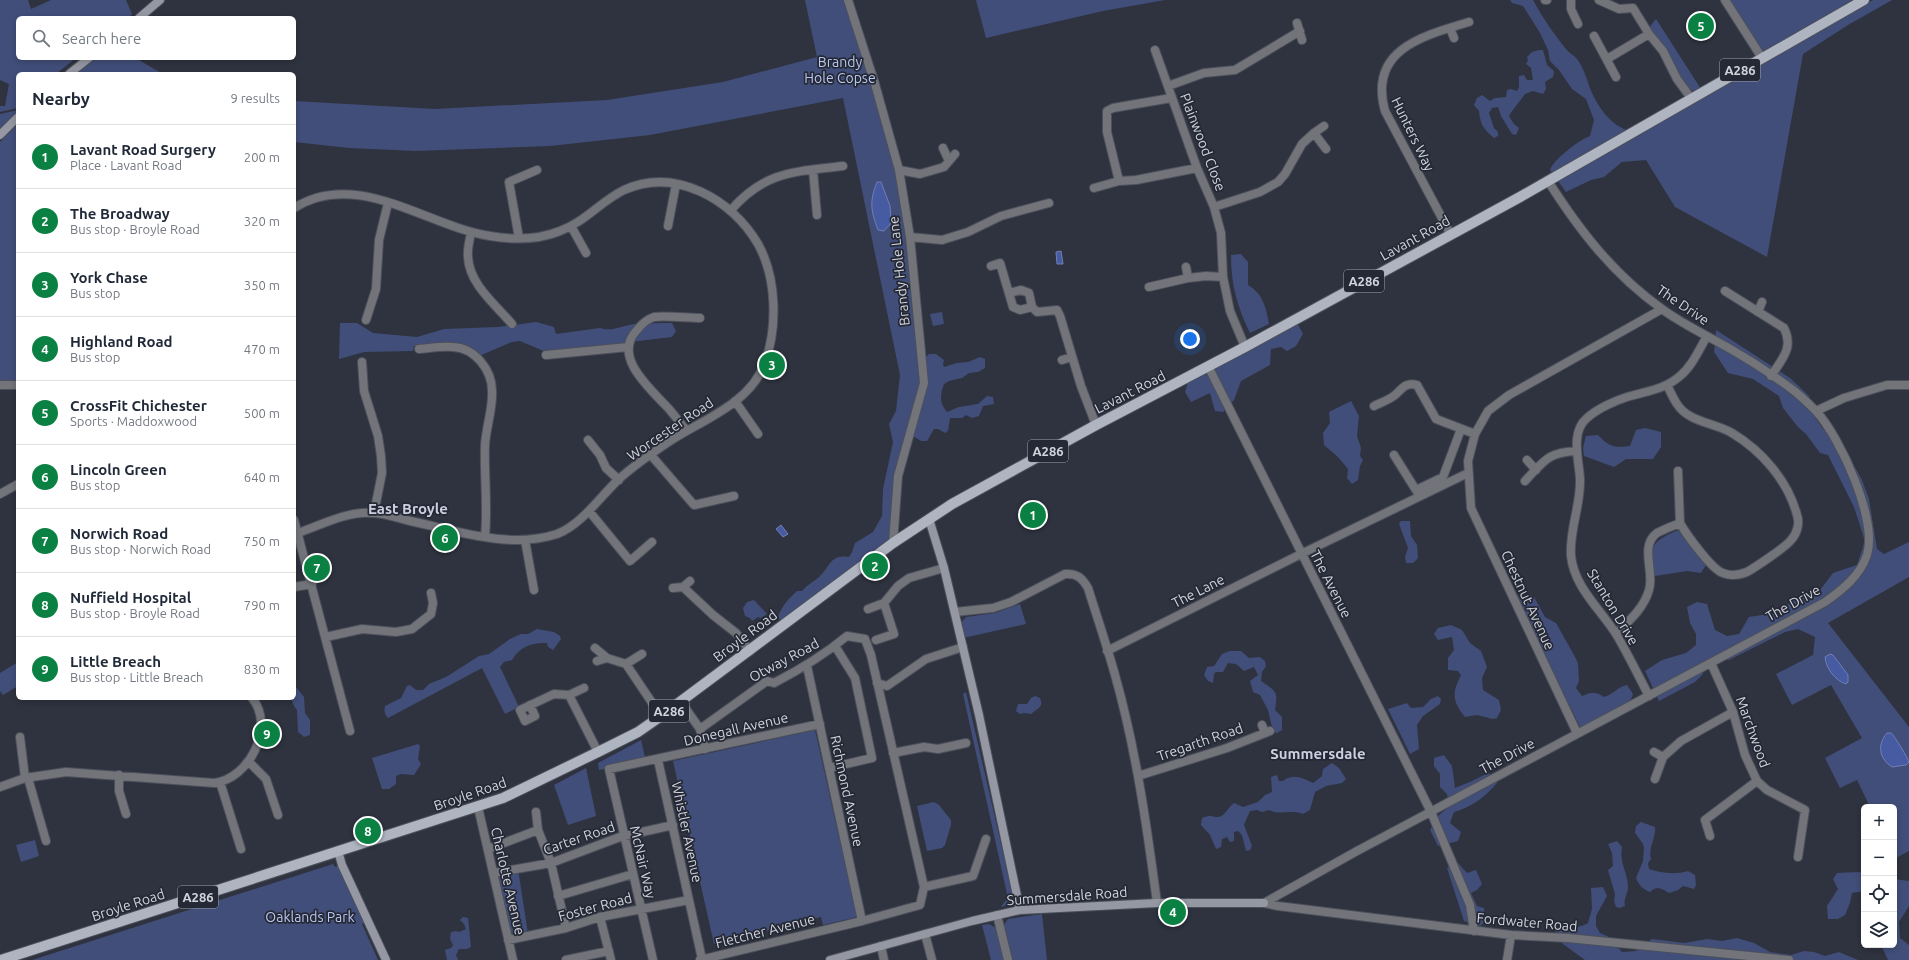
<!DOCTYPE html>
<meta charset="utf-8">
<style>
:root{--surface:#fff;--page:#f2f2f3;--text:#1f2937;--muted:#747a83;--line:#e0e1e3;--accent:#0b8043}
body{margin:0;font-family:Ubuntu,sans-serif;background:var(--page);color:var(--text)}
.controls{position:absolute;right:12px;bottom:12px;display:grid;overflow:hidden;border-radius:6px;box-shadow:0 2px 6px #0003}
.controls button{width:36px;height:36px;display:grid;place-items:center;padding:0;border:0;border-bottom:1px solid var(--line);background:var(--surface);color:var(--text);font:20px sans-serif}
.you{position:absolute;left:1190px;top:339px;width:14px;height:14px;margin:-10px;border:3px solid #fff;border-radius:50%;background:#1a73e8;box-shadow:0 0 0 6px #1a73e833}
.badge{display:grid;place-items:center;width:26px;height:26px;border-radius:50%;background:var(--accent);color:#fff;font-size:13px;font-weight:700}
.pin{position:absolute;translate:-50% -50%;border:2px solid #fff;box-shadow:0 1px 4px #0006}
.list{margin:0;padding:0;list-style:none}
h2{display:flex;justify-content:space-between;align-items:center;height:52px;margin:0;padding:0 16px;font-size:17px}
h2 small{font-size:13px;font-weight:400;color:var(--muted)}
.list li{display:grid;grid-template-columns:26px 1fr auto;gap:12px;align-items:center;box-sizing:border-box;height:64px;padding:0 16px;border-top:1px solid var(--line)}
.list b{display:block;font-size:15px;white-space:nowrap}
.list p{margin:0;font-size:13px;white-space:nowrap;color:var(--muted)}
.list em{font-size:13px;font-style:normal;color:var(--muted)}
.icon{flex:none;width:22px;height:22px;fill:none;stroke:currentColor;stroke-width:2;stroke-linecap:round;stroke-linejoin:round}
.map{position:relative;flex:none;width:1909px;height:960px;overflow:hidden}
.search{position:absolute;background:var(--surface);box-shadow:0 2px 6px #0003;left:16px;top:16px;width:280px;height:44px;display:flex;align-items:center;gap:10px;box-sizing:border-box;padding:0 14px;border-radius:6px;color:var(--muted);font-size:15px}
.panel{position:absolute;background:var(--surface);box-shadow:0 2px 6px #0003;left:16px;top:72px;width:280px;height:628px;border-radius:6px}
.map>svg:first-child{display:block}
</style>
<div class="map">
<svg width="1909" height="960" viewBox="0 0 1909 960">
<rect width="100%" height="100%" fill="#2f333f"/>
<path fill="#414e79" d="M0 0H28L31 9 51 0H126L132 14 129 18H18V58H76L56 74H18V108L0 112V106H5L9 84 0 80Z
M805 0H846L873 85 896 171 906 234 919 381 921 384 896 475 891 540 782 623 778 617C782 606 788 599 797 591H802C807 585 813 582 819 577 830 567 830 554 849 557L852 552 855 543 873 532 882 516 883 489 893 442 889 424 896 411 900 375 843 98 650 135 550 146 416 151 349 148 294 142V101L435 109 607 100 723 82 817 57Z
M976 0H1165L1103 11 986 38Z
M1510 0H1533C1542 17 1554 34 1566 49 1569 53 1574 55 1577 59 1585 69 1587 82 1592 93 1599 108 1611 125 1627 130L1873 0H1892L1848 25 1803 54 1767 257 1675 207 1646 160 1622 162 1604 177 1591 180 1566 192 1550 170C1554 159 1579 140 1590 136L1594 120 1586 99 1572 89 1559 70 1550 61 1548 50 1540 33 1523 6 1512 3Z
M1729 0H1854L1762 54Z
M1656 19 1701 89 1695 92 1686 87 1666 50 1648 29Z
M1539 50H1543L1547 65 1554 71 1553 77 1545 82 1546 89 1543 94 1533 91 1525 94C1520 102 1514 107 1509 116L1514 124 1519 128 1516 135 1512 134 1501 116 1498 107 1492 108 1489 113 1494 128 1498 132V136L1494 138C1484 130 1480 124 1479 111L1474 105 1477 98 1482 95 1490 101 1495 98 1506 97 1507 90 1511 89 1517 91 1519 87V76L1524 75 1527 80H1533L1531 68 1526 64 1528 60 1527 57 1532 52Z
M95 58H138L137 59 163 74H76Z
M18 110V111L0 129V114Z
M18 124V382H0V142Z
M1241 254 1248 262V285C1263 294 1266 307 1269 324L1250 333C1237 306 1231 285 1231 255Z
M942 312 944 324 933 326 930 314Z
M536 322 554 327 556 334 600 328C611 332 622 326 634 324 647 323 659 323 672 323L676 331 672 337 546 352 520 341 512 342 479 356 472 351 414 346 413 351 364 352 339 359 340 323H357L373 333 417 337 444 329 498 327Z
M1297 323 1303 334 1296 346 1287 351 1281 347 1271 349 1270 365 1241 381 1234 400 1223 412 1215 411 1210 393 1191 402 1185 392 1188 382Z
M1716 330 1790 378 1809 396 1814 416 1823 429 1836 433 1862 480 1869 499 1877 549 1884 554 1909 542V577L1828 623 1909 727V851L1896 858 1894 854V807H1870L1857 780 1840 788 1825 758 1862 738 1831 685 1792 705 1776 674 1813 655 1815 637 1798 629 1785 632 1729 660 1714 657 1704 662 1703 674 1695 682 1659 701 1645 671 1662 660 1686 653 1696 645V634L1690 623 1687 607 1697 602 1707 604 1715 630 1727 636 1739 634 1749 617 1775 613 1784 609 1791 601 1817 594 1833 573 1857 565 1865 541 1854 507 1828 455 1820 453 1806 434 1798 427 1783 408 1779 396 1753 379 1728 373 1714 352Z
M929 354H936L944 360 943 364 944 367 957 363 968 362 980 357 985 359V368L978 372 969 373 962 378 949 381 944 384C940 395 939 403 947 412L959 407 978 404 987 396 993 397 994 404 983 406 979 416 972 418 966 415 962 418H950L948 431 945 433 938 429H934L927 441H921L913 436 927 383 925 358Z
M1351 401 1359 416 1357 436 1361 448 1360 456 1363 460 1360 466 1358 480 1352 484 1347 478 1348 469 1338 457 1324 445 1323 433 1330 423 1329 412Z
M1645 428 1661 432V447L1653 459H1626L1614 467 1584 456 1583 448 1586 436 1598 435C1609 447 1615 448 1630 446L1636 430Z
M1401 521H1410L1411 536 1417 545 1418 558 1413 563H1406L1405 557 1408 548 1399 524Z
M1678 530 1706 565 1701 573 1687 571 1655 576C1650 546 1649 543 1678 530Z
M1524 591 1534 597 1545 617 1556 623 1574 655 1578 663 1579 681 1576 688 1582 696C1591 692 1595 691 1604 697 1614 694 1617 687 1627 685L1633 694 1630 702 1580 727 1517 597Z
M754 600 767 614 761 618 758 617 752 621 750 618 745 616 743 608 747 602Z
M1020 604 1026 624 963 638 960 624 966 617 995 613Z
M1451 625 1462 630 1470 643 1481 651 1487 667 1482 678 1483 690 1499 700 1501 710 1497 718 1493 719 1477 715 1465 717C1452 701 1452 693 1461 675L1458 671 1448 670V658L1454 650 1452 637 1438 640 1434 634 1438 628Z
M537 629 554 632 560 636 561 639 553 650 548 647 547 643C532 642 519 647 512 660L504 662 500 667 519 707 505 714 482 668 388 718C384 714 384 710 385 706L401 698 407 686 410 685 416 690H423L429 684 446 677 479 656 489 654 510 639 521 634H528Z
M1230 651H1241L1249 658 1260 657 1265 661 1266 666 1262 672 1261 681C1277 692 1278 691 1275 710L1282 717V730L1277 733 1273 732 1268 710 1260 695 1253 692 1250 681 1258 675 1254 667 1244 671 1236 664 1228 663 1223 672H1216L1214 674 1213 683 1208 681 1204 675 1207 667 1214 666 1222 654Z
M18 662V686L3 695 0 691V673Z
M294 669 296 674V687L304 697 305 713 310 720V735L304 737 298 732 297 710 294 706 291 698H294Z
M966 692 1014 900 1011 904 1001 907 1006 900 1007 894 963 694Z
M1035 696 1040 698C1044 707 1038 708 1031 714L1024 713 1020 714 1016 711 1018 704H1027L1031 698Z
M1438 696 1441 699 1440 704 1423 716 1417 725 1419 749 1410 754 1388 709 1407 703 1411 708 1423 707 1431 699Z
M815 730 857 917 823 925 821 917 714 944 673 761Z
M641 740 646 761 599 770 598 763Z
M418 744 420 746 418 759 421 764 414 775 401 774 396 776V784L389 789H382L372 758Z
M1444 755 1452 766 1455 788 1470 782 1488 773 1493 776 1497 783C1485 797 1472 807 1454 812L1450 823 1461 832 1458 841 1438 846 1430 830 1439 815 1450 806 1447 794 1440 787V774L1434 766V758Z
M1332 763 1339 768 1346 779 1342 783 1326 786 1315 792 1310 810 1303 814C1291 809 1281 816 1269 810L1262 812 1257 810 1250 811 1244 825 1252 846 1250 850 1246 851 1242 835 1238 831 1234 832V841L1230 842 1227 837 1222 839 1221 847 1216 849 1210 835 1201 825 1202 818C1211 814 1211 817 1219 817 1225 816 1229 806 1234 803L1243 807 1258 802 1265 795 1272 792 1271 777 1277 775 1279 781H1283C1293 773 1303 778 1313 783L1322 776 1323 769Z
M586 768 596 816 568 825 554 785Z
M934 802 939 805 951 820V825L945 845 942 848 927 851 917 806Z
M1641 822 1655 827C1656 839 1648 847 1651 859L1648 863 1649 869C1661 873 1675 875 1688 871L1695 875 1696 885 1694 889 1683 886 1678 890 1669 893C1661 888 1657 885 1650 892 1642 889 1639 885 1636 878L1643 861 1644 848 1643 844 1635 833 1636 826Z
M35 840 39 856 21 862 16 845Z
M1617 841 1622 847C1619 864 1628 872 1628 887 1628 894 1623 899 1625 906L1620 908 1616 907 1614 901 1615 894 1608 870 1613 866 1612 853 1608 844Z
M1458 863 1467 873 1476 870 1482 884 1477 890 1471 893 1477 906 1484 908 1485 922 1480 926 1464 921 1447 868Z
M333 864 335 867 341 864 367 921 362 924 378 960H32Z
M518 869 528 934 511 936 497 874Z
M1859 872 1864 874V891L1852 893 1850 903 1845 915 1838 919H1828L1827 906 1838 889 1833 879 1837 873Z
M1894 879 1909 881V906L1899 922 1900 938 1909 945V960H1888L1881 945H1894Z
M1603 887 1607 896 1596 916V926L1600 933 1609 937 1622 952 1636 951 1652 939 1684 943 1707 939 1722 941 1737 938 1754 943 1770 952 1791 955 1804 951 1814 952 1825 956 1839 952 1858 960H1585L1563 944 1555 931C1566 928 1578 929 1588 923L1592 909 1591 888Z
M1042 914 1047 960H1011L1003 926 1008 919Z
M463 917 468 918 471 947 467 949H459L456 955 458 960H447L445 950 451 948 453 945 450 939 451 932 456 931 459 932 466 929 464 924 460 920Z
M989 924 996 928 1004 960H991L982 925Z"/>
<path fill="#475ba3" stroke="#707fb4" d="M877 182H881L890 206 891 223 884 231 878 230C871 211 869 202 877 182Z
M1061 251 1063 264H1057L1056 252Z
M781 525 788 534 783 537 776 529Z
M1830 654 1833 655 1848 675V682L1846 684C1835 680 1826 669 1825 657Z
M1887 733H1891C1894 735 1909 760 1909 762L1906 765 1892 767C1880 759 1876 746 1887 733Z"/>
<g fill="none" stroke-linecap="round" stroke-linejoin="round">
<defs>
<path id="street" d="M848 0 875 84 899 170 910 237 924 383 898 476 893 543
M1545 0H1547
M1571 0V9L1578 24
M1599 0 1619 9 1633 8 1649 34 1663 51 1677 79 1691 98
M1725 0 1762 58
M1297 23 1302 40
M1450 28 1454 38
M1594 36 1616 77
M1155 50 1197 168 1214 207 1221 233 1223 277
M1607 59 1649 34
M1168 86 1204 73 1235 70 1300 31
M1314 133 1324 126
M943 148 949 161
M813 170 817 215
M899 170 920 174 944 167 955 154
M1119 181 1136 180 1197 168
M1094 188 1119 181 1107 132V111L1113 108 1171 98
M1214 207 1260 192 1278 182 1285 174 1302 144 1314 133 1326 149
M294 208C357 168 426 226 490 236 514 240 538 240 560 231 585 222 601 201 624 190 675 167 732 199 758 244 777 278 778 329 764 365 749 404 702 420 670 441 652 453 634 465 618 480 600 497 581 525 557 534 508 550 454 530 406 520 395 517 383 513 372 513 347 511 321 525 298 533
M731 210C765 171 794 172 843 166
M571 226 586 253
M668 226 676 184
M471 232C470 240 467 248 468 257 469 284 496 305 512 324
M1451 235 1385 111C1368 50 1422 36 1469 22
M910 237 942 240 968 232 1001 216 1049 203
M519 238 509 182 537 170
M991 266 1000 263 1013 307 1020 310 1032 307 1037 312 1057 310 1060 316 1081 386 1096 425
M1186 267 1188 278 1206 276 1223 277 1230 311 1245 347
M1149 287 1188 278
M1725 291 1784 328C1794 348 1782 359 1771 376
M1009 293 1021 290 1029 293 1032 307
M1758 312 1762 302
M366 320 376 289 379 240 388 203
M419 349C430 348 442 346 453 347 475 348 492 370 492 391 493 409 486 427 485 445 484 476 488 506 485 537
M546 355 628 347
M1062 360 1072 357
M362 362 364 391 378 436 381 456 382 473 374 513
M1208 366 1431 812 1470 905 1474 931
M0 385H18
M735 401 758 434
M1374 406C1380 403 1389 400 1395 395 1402 389 1405 382 1417 385L1436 419 1475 434
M1816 411 1844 398 1887 385H1909
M686 430C680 423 675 416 669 409 652 390 611 357 637 330 641 325 647 319 654 317 664 315 688 318 700 318
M588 440 600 455 606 468 619 480
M650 454 694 505 734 496
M1394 455 1419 495
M1527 460 1536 470
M1678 471 1680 523
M1525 481C1544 461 1548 452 1577 451
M1416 490 1443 477 1461 429
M0 494 18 484
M589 511 630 561 652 542
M294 520 350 731
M525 540 534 590
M294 587 312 584
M683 587 713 615 736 633 750 651
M673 588 683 587 690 581
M868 609 884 603
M955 612 993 608 1011 602 1065 574C1077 573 1082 578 1088 588 1097 617 1107 646 1115 675 1136 749 1147 827 1157 903
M1616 634C1629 621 1644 608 1649 590 1655 572 1639 546 1657 533 1664 529 1673 526 1680 523 1686 534 1712 570 1723 573 1730 576 1739 575 1747 572 1754 568 1786 547 1791 540 1797 534 1800 523 1797 515 1788 481 1762 451 1732 433 1715 423 1688 422 1677 404 1673 398 1670 391 1667 385
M326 637 362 629 396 632 412 629 431 614 433 603 431 593
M876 640 894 634 884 603 898 586 909 578 944 568
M595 648 607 658
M1107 651 1301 554 1468 473
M597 661 607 658 626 664 661 716
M1711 663 1733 712 1745 755 1757 781 1767 790 1805 810 1798 857
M626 664 642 654
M807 666 862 921
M877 683 887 686 926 659 963 647
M569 695 584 688
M1649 696C1638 675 1628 654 1616 634 1601 610 1574 587 1571 556 1569 530 1581 505 1580 479 1579 460 1570 432 1587 418 1597 409 1614 401 1627 397 1646 391 1664 390 1680 376 1692 366 1699 350 1707 336
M681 702 700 729 705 749
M530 705 535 716 525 721 520 710 554 694 569 695 598 752
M1262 725 1265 733
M700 729 767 681 774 683C801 669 824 655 847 636L865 639 871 655 924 887 920 905 862 921 700 960
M1577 733 1471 508 1468 461 1475 434 1488 411 1509 395 1662 309
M20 737 25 778
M1654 752 1663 757
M893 753 924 747 938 749 966 743
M658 760 702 959
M249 762 266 779 278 815
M829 768 872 758 855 678 835 646
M119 775V791L126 814
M1138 776 1227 748 1270 731
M28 778 46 841
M1655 779 1663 757 1681 741 1733 712
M220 782 241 849
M0 787 25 778 66 772 214 783C249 779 276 727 252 698
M478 807 513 960
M536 812 538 830 551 863 566 928
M1710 836 1705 820 1757 781
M488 849 538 830
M494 873 551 863 620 837 673 825
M924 887 973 876 986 839
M558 896 633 874
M1264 903 1357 851 1825 602C1842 590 1860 576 1867 555 1878 520 1840 437 1816 411 1809 404 1801 396 1793 390 1773 375 1750 360 1727 347 1706 335 1682 324 1662 309 1613 274 1580 231 1548 181
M1264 903 1278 906 1511 935 1568 938 1789 960
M997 915 1008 960
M600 917 611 960
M925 934 932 960
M508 940 566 928 600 917 689 900
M881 946 884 960
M566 960 609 951
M653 960 609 769 820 724
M1507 960 1511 935"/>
<path id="secondary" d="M139 18 160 0
M69 74 89 58
M0 135 18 117
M929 519 944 568 979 715 1020 910
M338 851 342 865 386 960
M830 960 972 921 1020 910 1157 903H1264"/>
<path id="primary" d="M1 960 503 798 598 752 638 732 661 716 893 543 952 504 1096 425 1245 347 1520 197 1864 0"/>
</defs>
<use href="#street" stroke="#4c505b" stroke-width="10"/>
<use href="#secondary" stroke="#4c505b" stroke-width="10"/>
<use href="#primary" stroke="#4c505b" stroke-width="12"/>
<use href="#street" stroke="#72747a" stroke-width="8"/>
<use href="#secondary" stroke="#9598a2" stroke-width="8"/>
<use href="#primary" stroke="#afb4c1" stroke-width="10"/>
</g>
<g text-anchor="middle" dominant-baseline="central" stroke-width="3.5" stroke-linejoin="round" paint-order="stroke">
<g fill="#252935" stroke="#9da1aa" stroke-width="1">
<rect x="1720" y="59" width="40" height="22" rx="3"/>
<rect x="1344" y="270" width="40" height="22" rx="3"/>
<rect x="1028" y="440" width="40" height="22" rx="3"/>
<rect x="649" y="700" width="40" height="22" rx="3"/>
<rect x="178" y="886" width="40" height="22" rx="3"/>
</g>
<g font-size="13" font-weight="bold" fill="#d1d4dc">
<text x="1740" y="70">A286</text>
<text x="1364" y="281">A286</text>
<text x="1048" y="451">A286</text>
<text x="669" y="711">A286</text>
<text x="198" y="897">A286</text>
</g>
<g font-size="14" fill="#b9c6ef" stroke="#252935">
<text x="840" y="62">Brandy<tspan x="840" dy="16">Hole Copse</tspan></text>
<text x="310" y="917">Oaklands Park</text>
</g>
<g font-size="14" fill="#d1d4dc" stroke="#252935">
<text transform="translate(1413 134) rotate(64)">Hunters Way</text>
<text transform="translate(1203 142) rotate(69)">Plainwood Close</text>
<text transform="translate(1415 238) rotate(-29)">Lavant Road</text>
<text transform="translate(899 271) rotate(-96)">Brandy Hole Lane</text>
<text transform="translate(1683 305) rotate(34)">The Drive</text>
<text transform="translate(1130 392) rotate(-27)">Lavant Road</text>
<text transform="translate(670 429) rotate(-34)">Worcester Road</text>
<text transform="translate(1331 584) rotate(63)">The Avenue</text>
<text transform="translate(1198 591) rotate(-27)">The Lane</text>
<text transform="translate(1528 600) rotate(65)">Chestnut Avenue</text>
<text transform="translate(1793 603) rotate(-29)">The Drive</text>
<text transform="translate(1613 607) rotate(59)">Stanton Drive</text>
<text transform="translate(745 636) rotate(-37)">Broyle Road</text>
<text transform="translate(784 660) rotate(-28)">Otway Road</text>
<text transform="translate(736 729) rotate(-13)">Donegall Avenue</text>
<text transform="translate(1753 732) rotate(70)">Marchwood</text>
<text transform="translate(1200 742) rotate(-19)">Tregarth Road</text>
<text transform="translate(1507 756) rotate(-28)">The Drive</text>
<text transform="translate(847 791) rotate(78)">Richmond Avenue</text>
<text transform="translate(470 794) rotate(-19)">Broyle Road</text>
<text transform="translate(687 832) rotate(78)">Whistler Avenue</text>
<text transform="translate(579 838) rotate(-19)">Carter Road</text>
<text transform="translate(643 862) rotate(77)">McNair Way</text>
<text transform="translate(508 881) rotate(77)">Charlotte Avenue</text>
<text transform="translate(1067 896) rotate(-4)">Summersdale Road</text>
<text transform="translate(128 905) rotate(-18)">Broyle Road</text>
<text transform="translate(595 907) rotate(-15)">Foster Road</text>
<text transform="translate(1527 922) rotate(5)">Fordwater Road</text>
<text transform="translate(765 931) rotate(-14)">Fletcher Avenue</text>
</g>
<g font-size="15" font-weight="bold" fill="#cad0df" stroke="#252935">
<text x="408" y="508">East Broyle</text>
<text x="1318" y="753">Summersdale</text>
</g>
</g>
</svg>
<div class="controls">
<button>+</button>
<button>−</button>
<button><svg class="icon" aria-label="locate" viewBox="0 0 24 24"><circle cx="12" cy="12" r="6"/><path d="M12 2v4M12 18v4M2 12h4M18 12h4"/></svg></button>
<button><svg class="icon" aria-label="layers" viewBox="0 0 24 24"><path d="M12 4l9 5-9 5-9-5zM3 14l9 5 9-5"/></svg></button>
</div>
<div class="you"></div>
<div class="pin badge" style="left:1033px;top:515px">1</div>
<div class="pin badge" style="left:875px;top:566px">2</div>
<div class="pin badge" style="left:772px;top:365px">3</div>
<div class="pin badge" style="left:1173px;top:912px">4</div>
<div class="pin badge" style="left:1701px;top:26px">5</div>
<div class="pin badge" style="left:445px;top:538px">6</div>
<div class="pin badge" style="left:317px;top:568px">7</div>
<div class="pin badge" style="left:368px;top:831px">8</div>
<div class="pin badge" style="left:267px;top:734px">9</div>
<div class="search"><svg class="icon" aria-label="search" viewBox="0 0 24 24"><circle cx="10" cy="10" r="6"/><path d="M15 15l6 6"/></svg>Search here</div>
<section class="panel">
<h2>Nearby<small>9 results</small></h2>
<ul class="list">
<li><span class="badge">1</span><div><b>Lavant Road Surgery</b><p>Place · Lavant Road</p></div><em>200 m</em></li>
<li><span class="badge">2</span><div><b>The Broadway</b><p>Bus stop · Broyle Road</p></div><em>320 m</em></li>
<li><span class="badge">3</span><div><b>York Chase</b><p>Bus stop</p></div><em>350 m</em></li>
<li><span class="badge">4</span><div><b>Highland Road</b><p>Bus stop</p></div><em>470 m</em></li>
<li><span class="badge">5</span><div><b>CrossFit Chichester</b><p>Sports · Maddoxwood</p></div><em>500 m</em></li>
<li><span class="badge">6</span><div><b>Lincoln Green</b><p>Bus stop</p></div><em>640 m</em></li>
<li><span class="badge">7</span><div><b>Norwich Road</b><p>Bus stop · Norwich Road</p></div><em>750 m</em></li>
<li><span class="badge">8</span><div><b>Nuffield Hospital</b><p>Bus stop · Broyle Road</p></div><em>790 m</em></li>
<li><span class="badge">9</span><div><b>Little Breach</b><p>Bus stop · Little Breach</p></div><em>830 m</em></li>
</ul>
</section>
</div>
